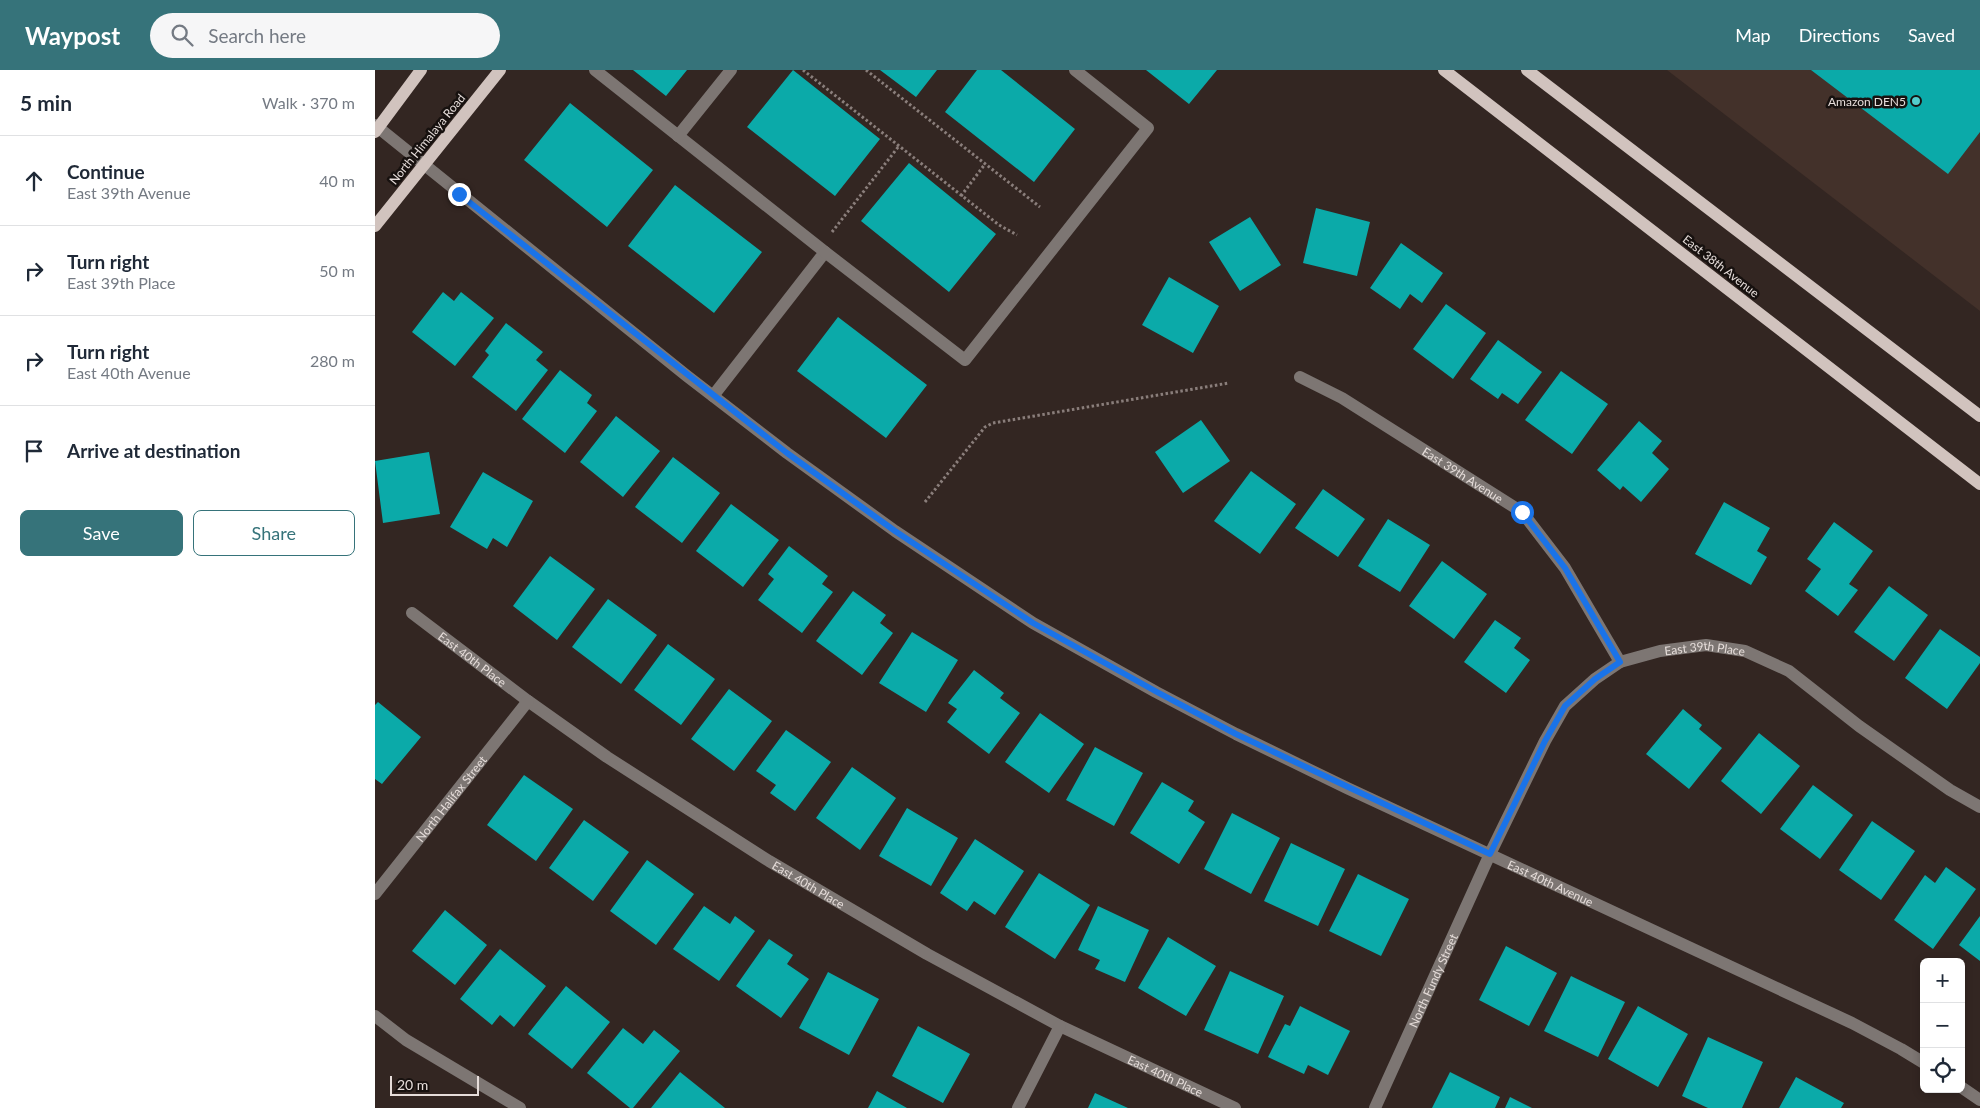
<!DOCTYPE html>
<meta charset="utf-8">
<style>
:root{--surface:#fff;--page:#f6f6f7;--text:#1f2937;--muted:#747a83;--line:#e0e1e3;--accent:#36737a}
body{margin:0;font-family:Lato,sans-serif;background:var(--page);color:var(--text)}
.controls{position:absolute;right:15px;bottom:15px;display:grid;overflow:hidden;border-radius:8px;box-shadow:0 2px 8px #0003}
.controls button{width:45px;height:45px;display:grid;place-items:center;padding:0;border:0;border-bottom:1px solid var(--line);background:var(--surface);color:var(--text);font:25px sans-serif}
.scale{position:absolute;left:15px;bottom:12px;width:89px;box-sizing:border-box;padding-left:5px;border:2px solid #e6ddda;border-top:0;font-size:14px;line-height:18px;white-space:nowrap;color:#e6ddda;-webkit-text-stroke:4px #17110f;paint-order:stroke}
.stop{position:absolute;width:15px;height:15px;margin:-11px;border:4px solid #1a73e8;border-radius:50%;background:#fff}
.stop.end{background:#1a73e8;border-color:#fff;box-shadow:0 1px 5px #0008}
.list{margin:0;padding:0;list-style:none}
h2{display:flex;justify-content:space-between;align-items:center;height:65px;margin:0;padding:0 20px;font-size:21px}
h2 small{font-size:16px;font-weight:400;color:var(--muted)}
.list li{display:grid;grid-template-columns:32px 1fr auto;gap:15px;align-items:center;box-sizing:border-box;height:90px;padding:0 20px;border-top:1px solid var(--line)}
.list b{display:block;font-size:19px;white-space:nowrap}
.list p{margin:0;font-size:16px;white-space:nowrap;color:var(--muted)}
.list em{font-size:16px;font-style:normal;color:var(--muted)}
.actions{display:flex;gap:10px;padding:15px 20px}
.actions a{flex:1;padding:11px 0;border:1px solid var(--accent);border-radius:8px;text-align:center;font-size:18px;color:var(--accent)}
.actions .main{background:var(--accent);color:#fff}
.icon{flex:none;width:28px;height:28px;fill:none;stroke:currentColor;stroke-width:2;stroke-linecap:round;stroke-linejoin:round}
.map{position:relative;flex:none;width:1605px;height:1038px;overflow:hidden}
header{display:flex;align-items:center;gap:30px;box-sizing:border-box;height:70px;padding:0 25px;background:var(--accent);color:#fff}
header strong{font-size:24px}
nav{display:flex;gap:28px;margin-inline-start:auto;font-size:18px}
.search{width:350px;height:45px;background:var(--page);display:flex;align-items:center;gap:12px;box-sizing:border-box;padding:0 18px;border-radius:28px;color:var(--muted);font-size:19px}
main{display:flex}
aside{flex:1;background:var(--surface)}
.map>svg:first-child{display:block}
</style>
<header>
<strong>Waypost</strong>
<div class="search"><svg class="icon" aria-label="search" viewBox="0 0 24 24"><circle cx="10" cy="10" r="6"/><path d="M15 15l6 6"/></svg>Search here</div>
<nav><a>Map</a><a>Directions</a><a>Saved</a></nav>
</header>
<main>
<aside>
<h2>5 min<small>Walk · 370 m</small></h2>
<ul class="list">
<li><svg class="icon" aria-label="ahead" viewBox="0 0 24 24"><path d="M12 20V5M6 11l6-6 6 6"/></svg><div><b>Continue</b><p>East 39th Avenue</p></div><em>40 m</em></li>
<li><svg class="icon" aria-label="right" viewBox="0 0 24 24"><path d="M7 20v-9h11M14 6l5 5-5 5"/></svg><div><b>Turn right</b><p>East 39th Place</p></div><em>50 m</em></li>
<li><svg class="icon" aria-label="right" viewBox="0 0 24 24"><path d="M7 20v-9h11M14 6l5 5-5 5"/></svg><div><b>Turn right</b><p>East 40th Avenue</p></div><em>280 m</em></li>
<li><svg class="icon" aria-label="arrive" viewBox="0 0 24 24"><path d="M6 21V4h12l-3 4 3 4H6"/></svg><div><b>Arrive at destination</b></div></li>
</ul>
<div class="actions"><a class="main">Save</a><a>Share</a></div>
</aside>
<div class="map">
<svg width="1605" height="1038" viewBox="0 0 1605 1038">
<rect width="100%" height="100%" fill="#332622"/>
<path fill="#43312a" d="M1292 0H1605V241Z"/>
<path fill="#0baaa9" d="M258 0H312L291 26Z
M418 0 505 69 460 126 372 57Z
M505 0H562L541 27Z
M602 0H626L700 59 659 112 570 42Z
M771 0H842L814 34Z
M1436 0H1605V62L1573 104Z
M195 33 278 100 232 157 149 90Z
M534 93 621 164 574 222 486 151Z
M300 115 387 182 339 243 253 176Z
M941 138 995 152 982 206 928 193Z
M875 147 906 195 865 221 834 172Z
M1026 173 1068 203 1047 233 1035 224 1025 239 995 218Z
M794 207 844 236 818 283 767 255Z
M68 222 79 231 86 222 119 248 80 296 37 262Z
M1071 234 1111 263 1078 309 1038 279Z
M463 247 552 315 511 368 422 301Z
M131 253 168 282 161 290 173 300 141 341 97 307 114 285 110 281Z
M1123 270 1167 302 1143 334 1127 323 1123 329 1095 309Z
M185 300 217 325 212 333 222 341 190 383 147 349Z
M1186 301 1233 334 1197 384 1150 350Z
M241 346 285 381 248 427 205 392Z
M826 350 855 391 808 423 780 382Z
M1264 351 1287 371 1277 383 1294 399 1266 432 1248 416 1245 420 1222 400Z
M54 382 65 444 8 453 0 391Z
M298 387 345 423 307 473 260 437Z
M876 401 921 434 885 484 839 451Z
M108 402 158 431 132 477 118 468 112 479 75 457Z
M948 419 990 449 963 487 920 458Z
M1349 432 1395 458 1382 481 1392 487 1376 515 1320 484Z
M356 434 404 470 368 517 321 481Z
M1013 449 1055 475 1025 522 983 496Z
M1459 452 1498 481 1474 514 1483 520 1463 546 1430 521 1446 499 1432 489Z
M414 476 453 506 447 514 458 522 427 563 383 530 399 509 393 504Z
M175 486 220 519 182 570 138 536Z
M1067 491 1112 524 1079 569 1034 536Z
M1514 516 1553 545 1519 591 1479 562Z
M478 521 511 545 505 553 518 563 487 605 441 571Z
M233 529 282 565 246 614 197 577Z
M1120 550 1146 568 1139 578 1155 590 1131 623 1089 592Z
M1565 559 1605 587V593L1572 639 1530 608Z
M537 562 583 590 551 642 504 613Z
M293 574 340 609 306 655 259 620Z
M599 600 629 623 625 628 645 643 614 684 572 652 582 639 573 633Z
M354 619 397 651 359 701 316 669Z
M3 632 46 667 7 714 0 709V635Z
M1308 639 1327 655 1324 659 1347 678 1314 719 1271 684Z
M665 643 709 674 674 723 630 692Z
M411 660 456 692 420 741 395 723 401 715 381 701Z
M1384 663 1425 696 1386 744 1346 711Z
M720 677 768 703 739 756 691 730Z
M477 697 521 728 485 780 441 748Z
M149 705 198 739 161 791 112 755Z
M787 712 819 731 813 741 830 752 804 794 755 763Z
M1438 715 1478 745 1445 789 1405 759Z
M532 738 583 768 556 816 504 786Z
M857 743 905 768 876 824 829 799Z
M209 750 254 782 218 831 174 798Z
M1497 751 1540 781 1506 830 1464 800Z
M600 769 649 801 620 845 599 831 592 841 565 823Z
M916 773 970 799 943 856 889 831Z
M272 790 319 824 281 875 235 841Z
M1571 797 1601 819 1558 879 1519 850 1550 805 1560 813Z
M664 803 715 835 680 889 630 857Z
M983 804 1034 829 1006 886 954 861Z
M329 836 355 854 360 846 380 861 344 911 298 879Z
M723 836 774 860 750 912 720 899 725 890 703 880Z
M70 840 112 875 80 915 37 881Z
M1605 846V891L1584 875Z
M793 867 841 896 811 946 763 918Z
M394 869 418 885 412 894 434 909 406 948 361 916Z
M1131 876 1182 903 1154 956 1104 930Z
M125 879 171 916 139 957 125 945 117 955 85 929Z
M855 901 909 926 883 984 829 960Z
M453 902 504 929 474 985 424 958Z
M1196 906 1250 932 1223 987 1169 961Z
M191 916 235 952 197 999 153 964Z
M925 936 975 961 953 1005 933 995 929 1004 893 987 910 954 915 956Z
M1263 936 1313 964 1283 1017 1233 989Z
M543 956 595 984 568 1033 517 1006Z
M248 958 268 974 279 960 305 981 258 1038H255L212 1003Z
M1333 967 1388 992 1367 1038H1333L1307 1026Z
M305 1002 350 1038H276Z
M1075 1002 1125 1027 1120 1038H1057Z
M1421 1007 1469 1033 1466 1038H1404Z
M502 1021 532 1038H493Z
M720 1023 753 1038H713Z
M1135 1027 1157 1038H1130Z"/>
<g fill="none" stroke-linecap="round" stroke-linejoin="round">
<path stroke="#8a7e7b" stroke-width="3" stroke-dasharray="2.5 2.5" stroke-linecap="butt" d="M428 0 624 155 642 165
M491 0 665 137
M586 126 610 94
M457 162 524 76
M550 432 610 357 618 353 854 313"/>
<g stroke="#7d7673" stroke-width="12">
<path d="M220 0 450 182 338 326"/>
<path id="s1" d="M0 55 312 306 412 383 520 461 658 553 781 622 861 664 972 718 1477 953 1526 979 1549 993"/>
<path d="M303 66 356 0"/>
<path d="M450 182 590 290 773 58 700 0"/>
<path id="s2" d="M925 307 967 328 1147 442 1190 498 1245 592"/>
<path id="s3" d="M37 543 153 631 232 687 394 791 552 884 685 956 860 1038"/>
<path id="s4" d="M0 824 153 631"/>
<path d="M0 946 31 970 145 1038"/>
<path d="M1586 1017 1605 1030"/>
<path d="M643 1038 685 956"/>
<path id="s5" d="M1000 1038 1115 784 1170 671 1190 636 1220 609 1245 592 1285 581 1331 575 1370 581 1414 601 1484 656 1575 720 1605 737"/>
</g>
<path stroke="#d1c3be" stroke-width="12" d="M1069 0 1605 414
M1152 0 1605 346
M0 62 46 0
M0 156 125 0"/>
</g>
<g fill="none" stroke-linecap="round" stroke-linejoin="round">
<path stroke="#1a73e8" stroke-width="6" d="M84 124 412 383 520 461 658 553 782 622 861 664 1115 784 1170 671 1190 636 1220 609 1245 592 1190 498 1147 442"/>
</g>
<circle fill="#52cdcc" stroke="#17110f" stroke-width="2" cx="1541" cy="31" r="5"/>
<g text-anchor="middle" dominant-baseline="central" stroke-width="5" stroke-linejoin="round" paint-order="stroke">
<g font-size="12" fill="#e6ddda" stroke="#17110f" text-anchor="end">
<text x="1531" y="31">Amazon DEN5</text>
</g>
<g font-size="12" fill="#e6ddda" stroke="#17110f">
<text transform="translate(52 69) rotate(-51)">North Himalaya Road</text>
<text transform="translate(1346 196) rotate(38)">East 38th Avenue</text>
<text stroke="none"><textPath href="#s2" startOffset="190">East 39th Avenue</textPath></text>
<text stroke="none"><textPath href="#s5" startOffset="602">East 39th Place</textPath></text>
<text stroke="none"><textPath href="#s3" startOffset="76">East 40th Place</textPath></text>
<text stroke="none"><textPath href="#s4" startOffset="122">North Halifax Street</textPath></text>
<text stroke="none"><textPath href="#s1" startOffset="1405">East 40th Avenue</textPath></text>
<text stroke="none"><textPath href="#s3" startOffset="481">East 40th Place</textPath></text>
<text stroke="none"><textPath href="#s5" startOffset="140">North Fundy Street</textPath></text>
<text stroke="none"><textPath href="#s3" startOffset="886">East 40th Place</textPath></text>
</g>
</g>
</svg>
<div class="controls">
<button>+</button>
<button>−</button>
<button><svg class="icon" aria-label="locate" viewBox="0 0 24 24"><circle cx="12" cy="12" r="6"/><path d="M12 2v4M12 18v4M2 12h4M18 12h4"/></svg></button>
</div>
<div class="scale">20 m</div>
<div class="stop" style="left:1147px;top:442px"></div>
<div class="stop end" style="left:84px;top:124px"></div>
</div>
</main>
